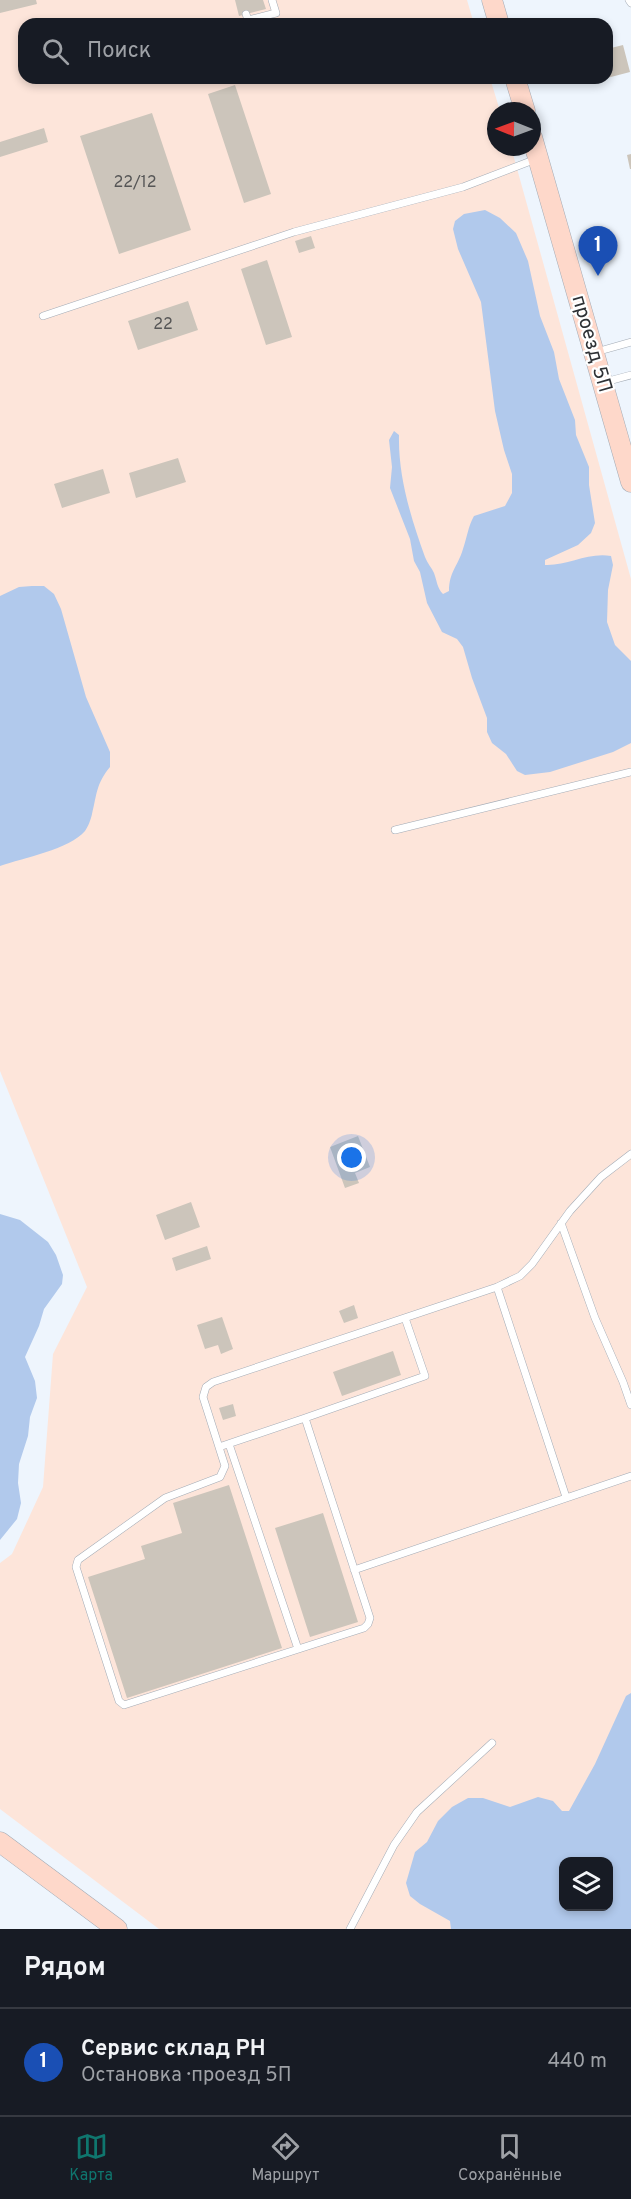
<!DOCTYPE html>
<html lang="ru">
<meta charset="utf-8">
<style>
:root{--surface:#171b24;--page:#242831;--text:#f1f3f6;--muted:#9ea1a6;--line:#363941;--accent:#0f766e}
body{margin:0;font-family:Overpass,sans-serif;background:var(--page);color:var(--text)}
.controls{position:absolute;right:18px;bottom:18px;display:grid;overflow:hidden;border-radius:12px;box-shadow:0 3px 9px #0003}
.controls button{width:54px;height:54px;display:grid;place-items:center;padding:0;border:0;border-bottom:2px solid var(--line);background:var(--surface);color:var(--text);font:30px sans-serif}
.compass{position:absolute;left:487px;top:102px;width:54px;height:54px;border-radius:50%;background:var(--surface);box-shadow:0 3px 9px #0003;rotate:271deg}
.you{position:absolute;left:352px;top:1158px;width:21px;height:21px;margin:-15px;border:4px solid #fff;border-radius:50%;background:#1a73e8;box-shadow:0 0 0 9px #1a73e833}
.badge{display:grid;place-items:center;width:39px;height:39px;border-radius:50%;background:var(--accent);color:#fff;font-size:20px;font-weight:700}
.pin{position:absolute;translate:-50% -50px;filter:drop-shadow(0 2px 3px #0008)}
.pin::after{content:'';position:absolute;top:32px;width:21px;height:18px;background:inherit;clip-path:polygon(0 0,100% 0,50% 100%)}
.list{margin:0;padding:0;list-style:none}
h2{display:flex;justify-content:space-between;align-items:center;height:78px;margin:0;padding:0 24px;font-size:26px}
h2 small{font-size:20px;font-weight:400;color:var(--muted)}
.list li{display:grid;grid-template-columns:39px 1fr auto;gap:18px;align-items:center;box-sizing:border-box;height:108px;padding:0 24px;border-top:2px solid var(--line)}
.list b{display:block;font-size:22px;white-space:nowrap}
.list p{margin:0;font-size:20px;white-space:nowrap;color:var(--muted)}
.list em{font-size:20px;font-style:normal;color:var(--muted)}
.icon{flex:none;width:33px;height:33px;fill:none;stroke:currentColor;stroke-width:2;stroke-linecap:round;stroke-linejoin:round}
.map{position:relative;flex:none;width:631px;height:1929px;overflow:hidden}
.search{position:absolute;background:var(--surface);box-shadow:0 3px 9px #0003;left:18px;right:18px;top:18px;height:66px;display:flex;align-items:center;gap:15px;box-sizing:border-box;padding:0 21px;border-radius:18px;color:var(--muted);font-size:22px}
.sheet{height:186px;background:var(--surface)}
nav{display:flex;justify-content:space-around;align-items:center;box-sizing:border-box;height:84px;border-top:2px solid var(--line);background:var(--surface);font-size:16px;color:var(--muted)}
nav a{display:grid;justify-items:center;gap:3px}
nav .on{color:var(--accent)}
.map>svg:first-child{display:block}
</style>
<div class="map">
<svg width="631" height="1929" viewBox="0 0 631 1929">
<rect width="100%" height="100%" fill="#eef5fd"/>
<path fill="#fde5da" fill-rule="evenodd" d="M0 0H467L474 24H24V78H490L500 111H496V147H511L631 579V1929H159L0 1809V1563L12 1554 43 1487 53 1354 87 1287 0 1071ZM564 1862H608V1906H564Z"/>
<path fill="#b1c9ec" fill-rule="evenodd" d="M485 210 500 218 516 233 528 261 540 316 554 352 559 379 575 420 576 435 589 467V485L595 523 591 533 578 545 545 560V565C567 566 588 552 611 556L613 565 608 590 607 622 615 645 631 661V743L613 752 550 772 525 775 517 771 506 754 492 743 487 732V718L472 678 463 647 457 639 442 632 427 603 420 572 414 561 410 539 390 488 392 467 389 440 394 431 399 435C398 477 411 518 425 557 427 563 432 568 434 573 437 581 437 588 443 594L449 591C449 572 458 566 463 549 467 537 468 527 474 516L505 506 512 493V474L504 450 495 411 481 302 458 249 453 229 455 221 464 214Z
M32 586H44L54 594 61 609 86 697 110 752V767C96 784 97 794 92 814 91 819 88 827 85 831 70 849 23 858 0 866V596L19 587Z
M0 1214 20 1220 48 1242 56 1255 63 1275 62 1284 44 1309 39 1326 25 1357 35 1381 37 1398 30 1417 28 1436 19 1464 18 1483 21 1503 17 1519 0 1540Z
M631 1693V1929H451L450 1921 420 1904 410 1896 406 1883 415 1852 427 1842 438 1821 452 1807 468 1798H483L510 1807 538 1797 553 1801 562 1811H569L595 1764 626 1696ZM564 1862H608V1906H564Z"/>
<path fill="#ccc5bb" d="M0 0H36L37 4 0 13Z
M235 0H263L266 9 239 16Z
M623 45 630 72 607 78V49Z
M235 85 271 194 244 203 208 94Z
M152 113 191 230 119 254 80 136Z
M44 128 48 142 0 157V142Z
M631 154V169H630L627 155Z
M311 236 315 248 299 253 295 241Z
M267 260 292 337 266 345 241 269Z
M188 301 198 330 138 350 128 321Z
M178 458 186 482 136 498 129 473Z
M103 469 110 493 62 508 54 484Z
M358 1136 370 1167 355 1173 359 1183 345 1188 330 1147Z
M191 1202 200 1227 165 1240 156 1215Z
M207 1246 211 1259 176 1271 172 1258Z
M354 1305 358 1318 344 1323 339 1311Z
M222 1317 233 1349 221 1354 218 1345 205 1349 197 1325Z
M393 1351 401 1375 342 1396 333 1372Z
M233 1404 236 1416 223 1420 219 1408Z
M229 1485 282 1648 127 1698 88 1577 145 1559 141 1546 182 1533 173 1503Z
M323 1513 358 1622 310 1637 275 1528Z"/>
<g fill="none" stroke-linecap="round" stroke-linejoin="round">
<defs>
<path id="lane" d="M629 0 631 3
M246 14 248 20 276 13 272 0
M43 316 294 232 463 187 536 159
M596 352 631 342
M605 382 631 375
M395 830 631 772
M561 1223 595 1318 623 1382 631 1405
M497 1287 566 1497
M305 1418 425 1376 405 1318
M229 1444 298 1649
M219 1447 305 1418 370 1618 368 1624 364 1628 124 1705 119 1701 76 1567 78 1560 165 1498 220 1477 225 1466 203 1397 206 1387 213 1382 497 1287 520 1276 532 1264 570 1211 601 1177 631 1154
M354 1570 631 1476
M350 1929 394 1845 417 1812 492 1743"/>
<path id="secondary" d="M492 0 499 24
M515 78 525 111
M532 137 631 482
M0 1842 117 1929"/>
</defs>
<use href="#lane" stroke="#a4acb6" stroke-width="8"/>
<use href="#secondary" stroke="#a4acb6" stroke-width="21"/>
<use href="#lane" stroke="#fff" stroke-width="7"/>
<use href="#secondary" stroke="#fed8ca" stroke-width="20"/>
</g>
<g text-anchor="middle" dominant-baseline="central" stroke-width="4.5" stroke-linejoin="round" paint-order="stroke">
<g font-size="16" fill="#565656">
<text x="135" y="183">22/12</text>
<text x="163" y="325">22</text>
</g>
<g font-size="20" fill="#2e3135" stroke="#fff">
<text transform="translate(591 344) rotate(74)">проезд 5П</text>
</g>
</g>
</svg>
<div class="controls">
<button><svg class="icon" aria-label="layers" viewBox="0 0 24 24"><path d="M12 4l9 5-9 5-9-5zM3 14l9 5 9-5"/></svg></button>
</div>
<svg class="compass" viewBox="-18 -18 36 36"><path d="M0-13l5 13h-10z" fill="#e53935"/><path d="M0 13l5-13h-10z" fill="#9ea1a6"/></svg>
<div class="you"></div>
<div class="pin badge" style="left:598px;top:276px;background:#1a4fb4">1</div>
<div class="search"><svg class="icon" aria-label="search" viewBox="0 0 24 24"><circle cx="10" cy="10" r="6"/><path d="M15 15l6 6"/></svg>Поиск</div>
</div>
<section class="sheet">
<h2>Рядом<small></small></h2>
<ul class="list">
<li><span class="badge" style="background:#1a4fb4">1</span><div><b>Сервис склад РН</b><p>Остановка · проезд 5П</p></div><em>440 m</em></li>
</ul>
</section>
<nav>
<a class="on"><svg class="icon" aria-label="map" viewBox="0 0 24 24"><path d="M3 6l6-2 6 2 6-2v14l-6 2-6-2-6 2zM9 4v14M15 6v14"/></svg>Карта</a>
<a><svg class="icon" aria-label="directions" viewBox="0 0 24 24"><path d="M12 3l9 9-9 9-9-9zM9 14v-3h6M13 9l2 2-2 2"/></svg>Маршрут</a>
<a><svg class="icon" aria-label="saved" viewBox="0 0 24 24"><path d="M7 4h10v16l-5-4-5 4z"/></svg>Сохранённые</a>
</nav>
